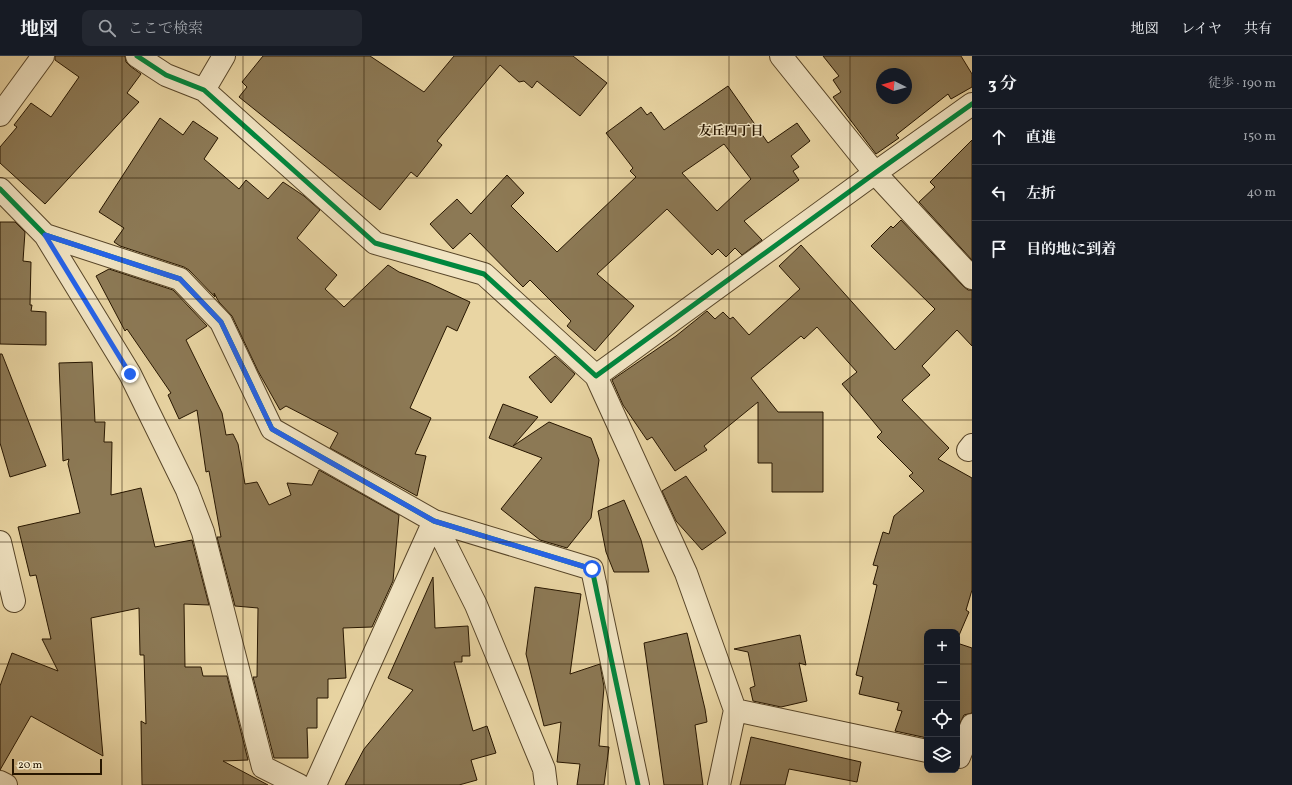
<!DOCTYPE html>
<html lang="ja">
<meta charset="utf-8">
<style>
:root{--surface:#171b24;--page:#242831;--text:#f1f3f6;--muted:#9ea1a6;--line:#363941}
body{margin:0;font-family:Vollkorn,"Noto Serif JP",serif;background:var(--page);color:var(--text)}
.controls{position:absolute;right:12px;bottom:12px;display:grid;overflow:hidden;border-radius:8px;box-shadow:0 4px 16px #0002}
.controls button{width:36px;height:36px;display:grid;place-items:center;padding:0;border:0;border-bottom:1px solid var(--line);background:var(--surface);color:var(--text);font:20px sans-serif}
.compass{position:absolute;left:876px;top:12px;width:36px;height:36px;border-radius:50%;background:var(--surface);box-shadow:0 4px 16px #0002;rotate:275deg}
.scale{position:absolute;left:12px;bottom:10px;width:90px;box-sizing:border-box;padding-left:4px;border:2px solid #271600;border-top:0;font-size:11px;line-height:14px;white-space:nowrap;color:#271600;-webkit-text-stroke:3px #f1e4c3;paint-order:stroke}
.stop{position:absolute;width:12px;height:12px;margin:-9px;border:3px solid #2563eb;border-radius:50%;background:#fff}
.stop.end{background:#2563eb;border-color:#fff;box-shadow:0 1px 4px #0008}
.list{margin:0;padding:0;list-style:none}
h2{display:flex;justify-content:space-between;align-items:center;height:52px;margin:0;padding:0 16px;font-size:17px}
h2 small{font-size:13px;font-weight:400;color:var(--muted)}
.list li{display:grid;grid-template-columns:26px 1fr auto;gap:12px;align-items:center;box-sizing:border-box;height:56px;padding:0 16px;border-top:1px solid var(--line)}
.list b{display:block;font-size:15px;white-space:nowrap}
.list em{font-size:13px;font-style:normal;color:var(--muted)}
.icon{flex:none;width:22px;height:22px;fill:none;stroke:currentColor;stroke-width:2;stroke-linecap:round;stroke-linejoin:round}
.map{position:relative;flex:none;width:972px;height:729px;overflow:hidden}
header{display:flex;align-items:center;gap:24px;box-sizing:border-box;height:56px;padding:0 20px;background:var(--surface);border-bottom:1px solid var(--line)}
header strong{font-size:19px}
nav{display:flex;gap:22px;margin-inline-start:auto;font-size:14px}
.search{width:280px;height:36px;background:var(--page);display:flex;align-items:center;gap:10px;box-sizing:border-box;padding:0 14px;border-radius:8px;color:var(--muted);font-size:15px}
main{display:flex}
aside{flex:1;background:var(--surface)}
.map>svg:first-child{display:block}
</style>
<header>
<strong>地図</strong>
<div class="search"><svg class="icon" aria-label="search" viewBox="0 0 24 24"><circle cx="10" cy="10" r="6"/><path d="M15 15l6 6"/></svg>ここで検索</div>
<nav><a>地図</a><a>レイヤ</a><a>共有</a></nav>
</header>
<main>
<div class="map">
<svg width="972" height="729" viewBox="0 0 972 729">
<rect width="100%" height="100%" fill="#e9d5a3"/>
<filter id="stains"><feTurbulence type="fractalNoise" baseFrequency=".005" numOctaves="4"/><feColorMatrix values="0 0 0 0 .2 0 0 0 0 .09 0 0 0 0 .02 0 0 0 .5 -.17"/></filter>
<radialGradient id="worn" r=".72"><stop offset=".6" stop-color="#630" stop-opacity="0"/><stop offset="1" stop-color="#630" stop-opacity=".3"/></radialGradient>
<path fill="#8c7955" stroke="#271600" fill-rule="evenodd" d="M55 0H125L126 6 130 10 141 18 127 37 139 46 45 148 0 107V91L17 71 14 69 31 47 51 61 79 21 55 4Z
M263 0H370L424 36 454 0H573L607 27 580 60 537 25 532 32 524 25 519 26 500 9 437 85 442 89 417 121 411 116 380 154 239 41 247 31 242 26Z
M823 0H961L972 18V31L951 43 948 38 896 79 899 82 876 98 833 41 841 36 833 24 839 20ZM882 18H906V42H882Z
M728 30 768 87 797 67 810 85 791 100 799 111 793 115 799 124 744 165 762 184 742 199 735 192 726 201 718 193 712 199 667 153 597 218 634 250 595 295 567 270 571 265 530 224 523 231 470 177 453 193 430 168 457 143 471 158 507 119 524 137 511 150 557 196 636 121 630 115 633 112 606 77 641 51 647 59 651 56 664 74ZM724 88 751 123 717 155 682 117Z
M160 62 183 79 193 65 218 82 204 103 239 133 246 124 268 143 283 126 304 140 320 154 297 182 337 219 325 233 344 251 388 209 399 216 429 227 470 246 457 275 447 270 410 352 431 362 415 398 426 400 417 440 330 392 338 377 286 350 280 354 258 315 232 260 219 246 214 237 215 241 189 214 184 211 120 190 114 186 124 172 99 156Z
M972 84V204L919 146 935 131 930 126Z
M901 164 963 230 968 234H972V290L957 274 922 310 930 319 902 344 949 392 938 403 972 422V534L966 554 969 556 957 584V576H927V682L895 675 902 655 897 654 899 647 859 638 863 621 856 619 877 529 873 528 878 510 873 509 883 476 889 478 894 460 924 435 909 420 913 417 877 381 882 376 842 328 857 316 817 271 804 283 801 280 751 322 778 356H823V436H772V407H758V346L704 390 707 394 675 415 652 381 647 384 623 349 612 324 676 280 707 255 715 263 723 256 730 263 733 261 749 279 800 233 779 210 801 189 895 294 935 253 871 190 891 170 893 172Z
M0 166H15L25 176 23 205 31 206 30 249H32L31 255 46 256V289L0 288Z
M109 213 173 234 207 270 186 284 222 357 226 379 233 378 238 388 245 428 257 426 269 449 291 439 287 427 312 429 319 414 399 459 393 525 372 571 343 572 346 622 328 623V642H317V672H307L308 702H274L253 621H257L258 552 235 550 217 481H221L209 415 206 416 197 354 179 363 168 339 171 337 127 273 125 275 96 220Z
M0 298H2L46 410 10 421 0 387Z
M555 300 575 318 551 347 529 321Z
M92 306 95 366H105L104 386H112L111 439 141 432 155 491 192 484 209 549 184 548 185 611H201L203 620H227L248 704 223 705 268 729H142L141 665 146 668 144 599H140L139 552 91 562 103 700 31 660 0 714V630L12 597 58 615 42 583H51L36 519 30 520 18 471 80 457 68 408 69 403 63 405 59 307Z
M503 348 538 361 513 390 549 366 591 382 599 404 591 462 567 492 540 484 501 453 542 402 489 382Z
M686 420 726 477 702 494 676 465 662 435Z
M624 444 641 484 649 516H614L606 496 598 455Z
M433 521 435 572 468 570 470 600H462V606H454L473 675 487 670 496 697 471 704 477 724 459 729H345L364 693 413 634 388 622Z
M535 531 581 538 570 618 600 608 604 631 599 690 609 691 604 729H577L580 708 557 706 561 666 544 670 526 598Z
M687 577 705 653 707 666 695 669 703 729H664L644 587Z
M800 579 806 609 799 607 807 645 781 651 753 645 750 632 755 630 748 596 734 593Z
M957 587 972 592V657L964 659 957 673Z
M751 681 861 706 857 726 789 713 785 729H740Z"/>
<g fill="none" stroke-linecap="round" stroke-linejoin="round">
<defs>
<path id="minor" d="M137 0 166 19 204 34 375 187 484 218 596 320 875 117 972 48
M781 0 875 117 972 222
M204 34 224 0
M0 59 43 0
M0 133 45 179 180 223 221 266 272 373 434 465 592 513 638 729
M45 179 130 318 187 434 203 476 263 711 299 729
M596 320 686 517 735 654 719 729
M968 394 972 389
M0 486 14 545
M735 654 927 695
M957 701H959L972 669
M0 726 6 729
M315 729 434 465 476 549 544 713 546 729"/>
</defs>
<use href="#minor" stroke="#584629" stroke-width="24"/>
<use href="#minor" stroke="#f1e4c3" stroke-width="22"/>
<defs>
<path id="cycleway" d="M137 0 166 19 204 34 375 187 484 218 596 320 875 117 972 48
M0 133 45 179 180 223 221 266 272 373 434 465 592 513 638 729"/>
</defs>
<use href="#cycleway" stroke="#f1e4c3" stroke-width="8"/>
<use href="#cycleway" stroke="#00873e" stroke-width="5"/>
</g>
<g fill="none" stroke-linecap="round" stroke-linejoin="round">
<path stroke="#2563eb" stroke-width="5" d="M130 318 45 179 180 223 221 266 272 373 434 465 592 513"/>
</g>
<path fill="none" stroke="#271600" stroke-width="1" stroke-opacity="0.55" d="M122 0V729M243 0V729M364 0V729M486 0V729M608 0V729M729 0V729M850 0V729M0 122H972M0 243H972M0 364H972M0 486H972M0 608H927M957 608H972"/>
<g text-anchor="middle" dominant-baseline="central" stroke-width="3" stroke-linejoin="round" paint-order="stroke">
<g font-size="13" font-weight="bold" fill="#271600" stroke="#f1e4c3">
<text x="731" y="76">友丘四丁目</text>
</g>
</g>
<rect width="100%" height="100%" filter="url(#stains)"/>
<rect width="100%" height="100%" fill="url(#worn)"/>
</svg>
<div class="controls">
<button>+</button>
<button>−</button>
<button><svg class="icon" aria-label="locate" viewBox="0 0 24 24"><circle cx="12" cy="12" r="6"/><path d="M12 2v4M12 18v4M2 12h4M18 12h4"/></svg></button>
<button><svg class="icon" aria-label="layers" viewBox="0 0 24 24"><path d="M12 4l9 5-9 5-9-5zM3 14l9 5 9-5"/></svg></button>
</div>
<svg class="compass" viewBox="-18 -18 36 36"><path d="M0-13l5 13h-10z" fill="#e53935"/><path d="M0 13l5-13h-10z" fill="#9ea1a6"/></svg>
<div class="scale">20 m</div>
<div class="stop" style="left:592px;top:513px"></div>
<div class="stop end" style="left:130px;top:318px"></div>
</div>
<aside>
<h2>3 分<small>徒歩 · 190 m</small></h2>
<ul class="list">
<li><svg class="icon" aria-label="ahead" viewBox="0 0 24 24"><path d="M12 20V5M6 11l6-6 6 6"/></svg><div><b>直進</b></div><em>150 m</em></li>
<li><svg class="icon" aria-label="left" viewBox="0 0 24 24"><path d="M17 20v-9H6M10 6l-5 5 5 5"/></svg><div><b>左折</b></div><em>40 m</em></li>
<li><svg class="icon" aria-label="arrive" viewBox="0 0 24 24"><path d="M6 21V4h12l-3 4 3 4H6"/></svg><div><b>目的地に到着</b></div></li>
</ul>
</aside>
</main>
